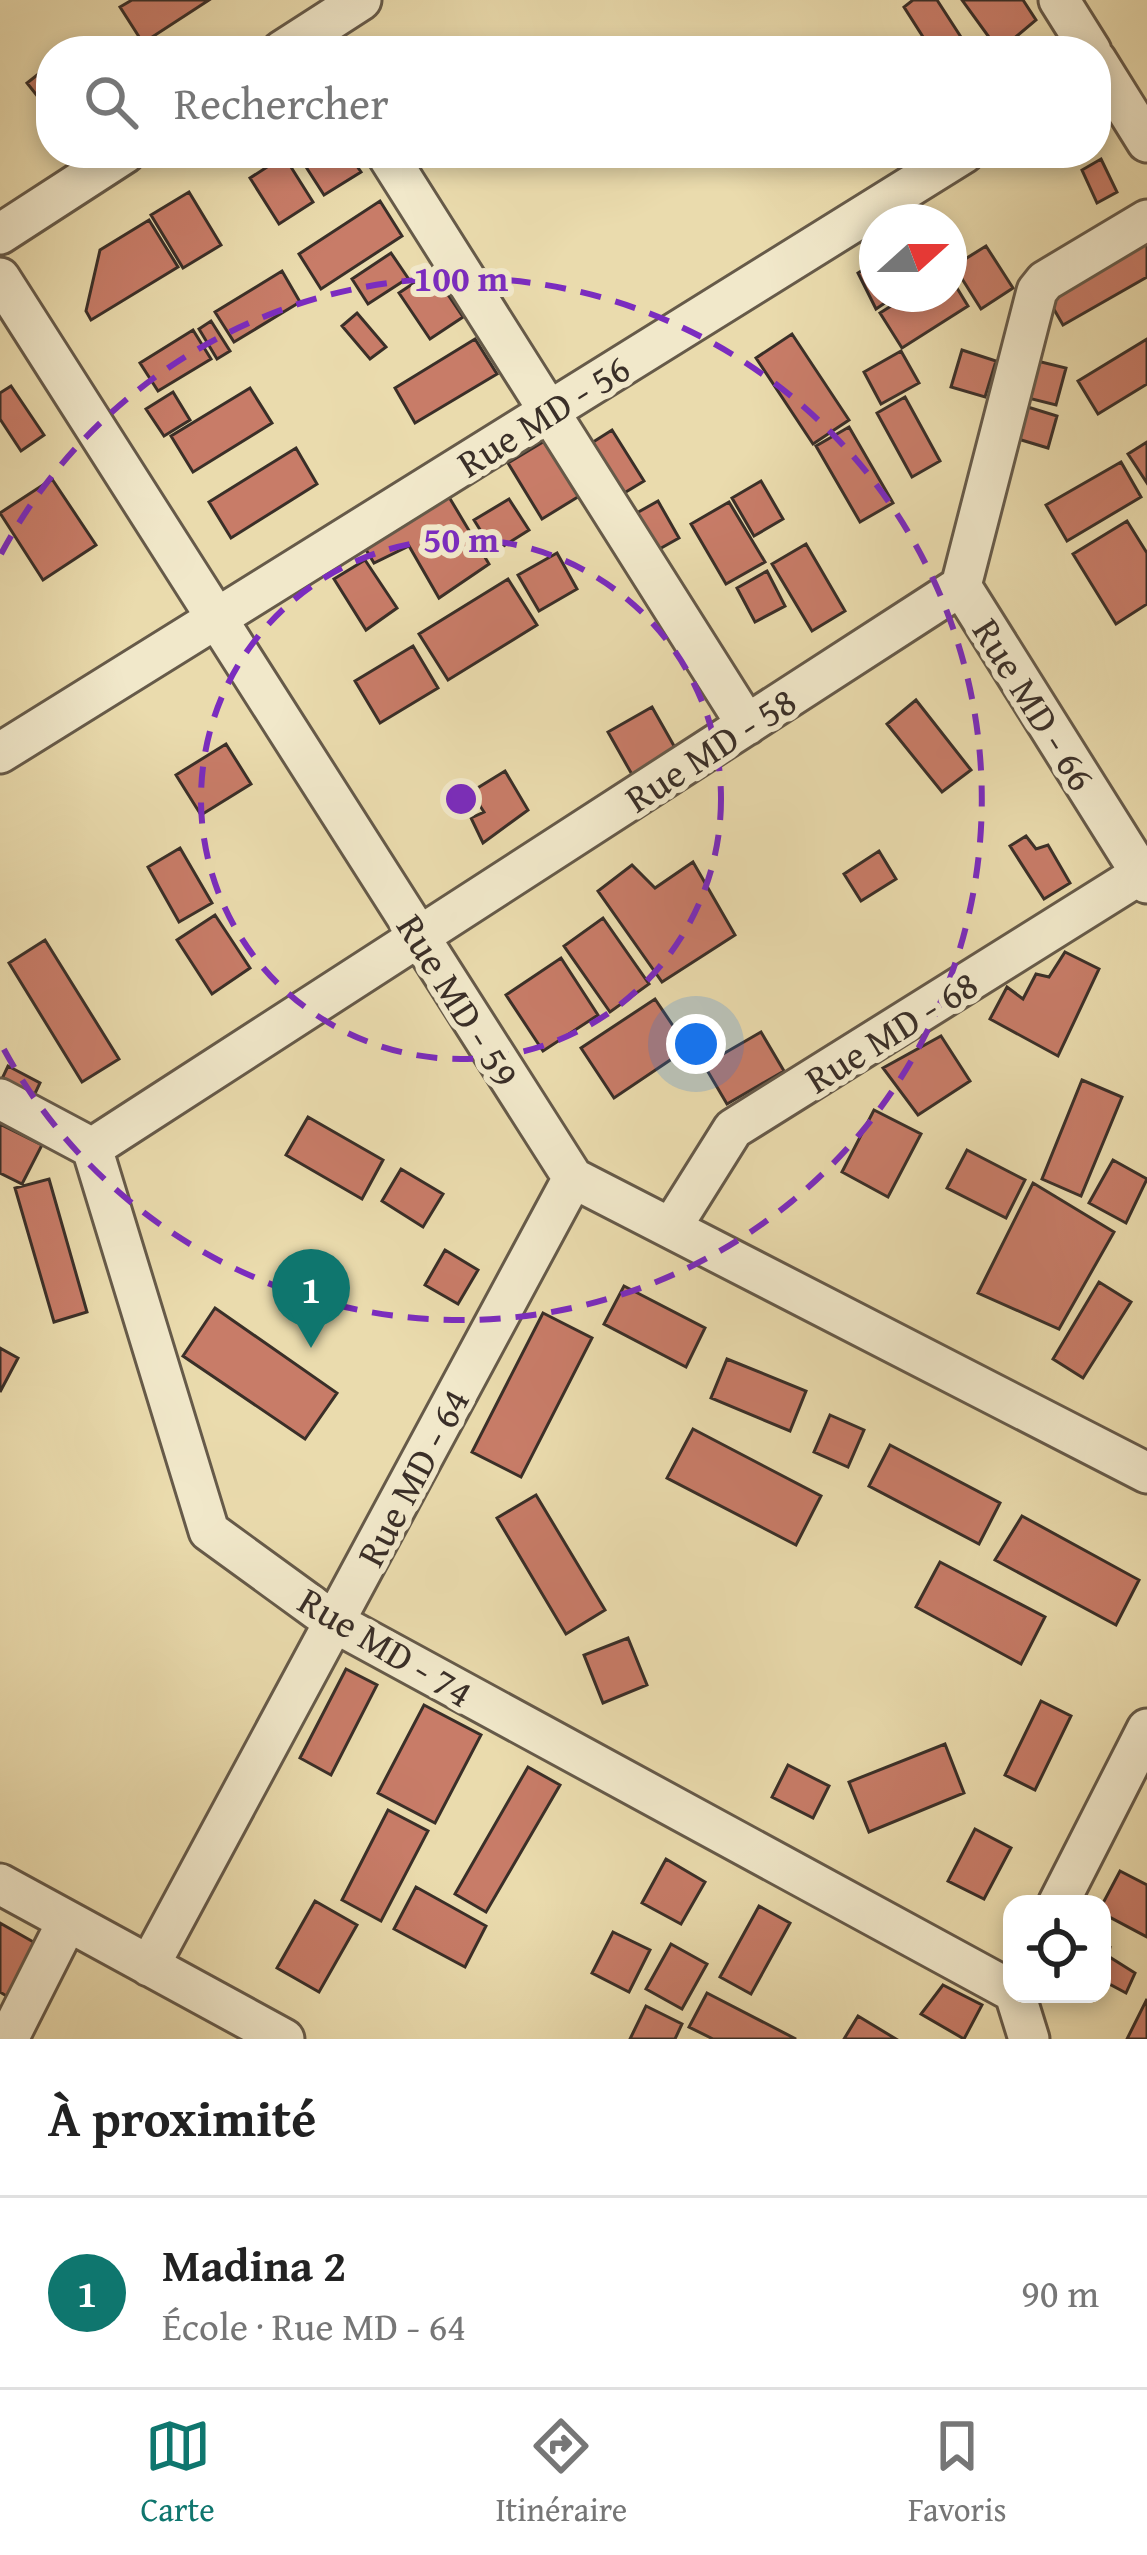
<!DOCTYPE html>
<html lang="fr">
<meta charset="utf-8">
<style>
:root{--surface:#fff;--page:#f2f2f2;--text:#222;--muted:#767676;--line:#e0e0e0;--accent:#0f766e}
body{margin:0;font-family:"Gentium Book Plus",serif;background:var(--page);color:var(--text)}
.controls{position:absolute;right:36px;bottom:36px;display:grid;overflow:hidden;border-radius:24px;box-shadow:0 6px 18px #0003}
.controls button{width:108px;height:108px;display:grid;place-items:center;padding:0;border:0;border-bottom:3px solid var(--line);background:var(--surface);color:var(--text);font:60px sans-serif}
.compass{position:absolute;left:859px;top:204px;width:108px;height:108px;border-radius:50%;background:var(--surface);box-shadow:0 6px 18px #0003;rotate:69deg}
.you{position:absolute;left:696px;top:1044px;width:42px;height:42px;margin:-30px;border:9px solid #fff;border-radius:50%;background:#1a73e8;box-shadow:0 0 0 18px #1a73e833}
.badge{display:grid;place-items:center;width:78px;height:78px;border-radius:50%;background:var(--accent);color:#fff;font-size:39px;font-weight:700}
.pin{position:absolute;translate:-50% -99px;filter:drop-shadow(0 3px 6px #0008)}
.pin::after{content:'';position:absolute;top:63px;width:42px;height:36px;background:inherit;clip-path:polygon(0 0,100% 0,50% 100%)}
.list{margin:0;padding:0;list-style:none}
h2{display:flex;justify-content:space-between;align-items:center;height:156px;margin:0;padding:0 48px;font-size:51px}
h2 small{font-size:39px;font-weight:400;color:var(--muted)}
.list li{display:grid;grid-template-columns:78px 1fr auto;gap:36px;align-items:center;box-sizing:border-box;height:192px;padding:0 48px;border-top:3px solid var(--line)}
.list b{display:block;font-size:45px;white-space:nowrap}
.list p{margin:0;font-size:39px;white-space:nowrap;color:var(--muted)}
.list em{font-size:39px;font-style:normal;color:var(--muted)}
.icon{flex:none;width:66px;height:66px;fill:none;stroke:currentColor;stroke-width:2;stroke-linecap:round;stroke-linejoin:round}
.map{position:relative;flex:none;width:1147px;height:2039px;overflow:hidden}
.search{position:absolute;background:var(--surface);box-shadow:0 6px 18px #0003;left:36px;right:36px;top:36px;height:132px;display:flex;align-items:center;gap:30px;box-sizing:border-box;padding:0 42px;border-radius:48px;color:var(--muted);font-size:45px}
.sheet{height:348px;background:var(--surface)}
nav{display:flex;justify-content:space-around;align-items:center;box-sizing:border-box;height:168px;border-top:3px solid var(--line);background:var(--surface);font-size:33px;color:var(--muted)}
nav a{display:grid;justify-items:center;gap:6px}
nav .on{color:var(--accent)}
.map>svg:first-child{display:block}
</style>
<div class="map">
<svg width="1147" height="2039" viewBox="0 0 1147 2039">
<rect width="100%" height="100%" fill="#eadbad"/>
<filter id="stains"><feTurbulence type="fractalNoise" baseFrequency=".00167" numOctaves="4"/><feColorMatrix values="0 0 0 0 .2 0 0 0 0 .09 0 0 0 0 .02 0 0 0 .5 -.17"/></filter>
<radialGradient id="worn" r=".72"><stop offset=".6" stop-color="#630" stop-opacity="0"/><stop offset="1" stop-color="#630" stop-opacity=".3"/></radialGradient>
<path fill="#c87c68" stroke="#3a2f28" stroke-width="3" d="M132 0H209L143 43 120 7Z
M913 0H937L970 51H932L904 7Z
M962 0H1023L1036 20 999 51Z
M51 64V95L42 102 27 83Z
M304 153H348L361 172 324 195 299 156Z
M284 156 313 202 279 224 250 178Z
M1101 159 1117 192 1097 203 1082 170Z
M189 192 221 245 183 268 151 215Z
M380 201 402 236 321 289 299 254Z
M149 220 178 267 91 320 86 311 100 250Z
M1141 236 1147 245V277L1063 325 1044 292Z
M986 246 1013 288 981 309 954 266Z
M391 253 408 278 368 304 352 279Z
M877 261V294H898L876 309 858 273Z
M282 271 300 302 234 342 215 312Z
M432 271 463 317 430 339 399 293Z
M949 275 968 306 902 348 880 313 910 294H949Z
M357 313 386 347 370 359 342 326Z
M211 321 230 351 217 359 199 329Z
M193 330 211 359 158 391 140 363Z
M792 334 849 420 813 444 756 358Z
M475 339 497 374 415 423 395 388Z
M1147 339V384L1098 414 1078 381Z
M962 350 996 361 985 397 951 387Z
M901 351 919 383 881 404 864 372Z
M1029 359 1066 368 1056 405 1020 396Z
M11 386 44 435 21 451 0 419V393Z
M250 388 272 423 193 472 171 436Z
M173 392 190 420 164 436 146 409Z
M905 397 940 461 912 477 877 413Z
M1018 404 1057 416 1048 448 1008 436Z
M849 427 893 503 860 522 816 446Z
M612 430 644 481 611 501 579 451Z
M548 439 581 495 542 519 508 463Z
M1147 442V483L1128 454Z
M296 448 317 484 231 538 209 502Z
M1121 462 1141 497 1067 541 1046 505Z
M52 479 96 545 43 580 0 513Z
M761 481 783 519 754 536 732 498Z
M449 497 489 564 439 598 409 546 374 563 365 548Z
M509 499 529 530 494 552 474 520Z
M658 501 679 538 647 556 626 519Z
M729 502 765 562 726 584 691 524Z
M1127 521 1147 553V604L1116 624 1073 554Z
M806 544 845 611 812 631 772 564Z
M557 553 577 589 539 611 518 575Z
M365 560 397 608 366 630 334 579Z
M767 571 785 606 755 622 737 588Z
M508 579 537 625 448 680 419 634Z
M413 646 438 688 380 723 355 681Z
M916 700 971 770 942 792 887 724Z
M652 707 678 753 634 778 608 732Z
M226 744 251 784 201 815 176 775Z
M505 771 528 810 483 843 471 818 484 812 471 792Z
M1026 836 1036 849 1048 845 1070 883 1044 899 1010 846Z
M180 848 212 903 179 922 148 867Z
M879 851 896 879 861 901 844 874Z
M693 862 735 935 662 982 598 891 632 865 655 888Z
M215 915 250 968 212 994 177 940Z
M603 918 649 984 610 1012 564 946Z
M45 940 119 1059 82 1082 9 963Z
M1065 952 1099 969 1058 1056 990 1019 1007 987 1023 999 1036 974 1049 977Z
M561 958 598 1015 543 1051 506 995Z
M655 999 688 1048 614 1098 581 1048Z
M761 1032 784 1071 727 1104 704 1065Z
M941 1036 970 1081 918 1115 883 1068Z
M8 1066 40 1083 31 1102 0 1083Z
M1082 1080 1122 1097 1081 1196 1042 1179Z
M874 1110 921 1134 888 1197 842 1172Z
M308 1117 383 1160 362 1199 286 1155Z
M0 1124 42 1145 22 1184 0 1173Z
M967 1150 1025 1180 1006 1218 947 1188Z
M1113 1160 1147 1179 1126 1223 1089 1203Z
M401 1169 443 1194 423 1227 382 1201Z
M49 1179 87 1312 54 1322 15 1188Z
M1033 1183 1114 1232 1059 1329 978 1293Z
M445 1250 478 1270 458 1304 425 1285Z
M1099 1282 1131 1302 1083 1378 1053 1359Z
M624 1286 705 1328 686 1367 604 1324Z
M215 1308 337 1393 305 1439 183 1356Z
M543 1313 592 1338 521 1477 472 1452Z
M0 1348 18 1358 0 1392Z
M727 1359 806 1391 790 1431 711 1398Z
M830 1415 864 1430 848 1467 814 1452Z
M693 1429 821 1496 796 1545 667 1478Z
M890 1445 1000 1503 979 1544 869 1486Z
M536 1495 605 1610 566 1634 497 1518Z
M1022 1516 1139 1580 1116 1625 995 1560Z
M940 1562 1045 1617 1021 1664 916 1607Z
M628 1638 647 1685 603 1703 584 1655Z
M346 1669 377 1685 331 1775 300 1758Z
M1041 1701 1071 1716 1035 1790 1005 1775Z
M424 1705 481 1735 435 1823 378 1793Z
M945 1744 964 1793 869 1832 849 1782Z
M788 1765 829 1786 813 1818 772 1797Z
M528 1767 560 1785 486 1912 455 1894Z
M388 1810 428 1831 381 1921 342 1900Z
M975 1829 1011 1848 984 1899 948 1881Z
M666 1859 705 1882 681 1924 642 1903Z
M1120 1871 1147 1885V1937L1102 1913V1905Z
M416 1887 486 1926 465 1967 394 1929Z
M315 1901 357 1925 319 1992 277 1968Z
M759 1906 790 1923 751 1994 720 1977Z
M0 1923 37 1944 8 1997 0 1992Z
M613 1932 650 1950 629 1992 592 1973Z
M1102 1943 1110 1947 1108 1956 1135 1973 1126 1993 1102 1980Z
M671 1944 707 1964 682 2009 646 1989Z
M943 1985 982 2005 964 2039 921 2014Z
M707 1993 796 2039H713L689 2027Z
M1147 1999V2039H1127Z
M646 2006 682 2024 675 2039H630Z
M858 2016 896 2039H844Z"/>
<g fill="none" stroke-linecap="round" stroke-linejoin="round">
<defs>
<path id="street" d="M1059 0 1091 51
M282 51 361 0
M1096 60 1147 142
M386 153 747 725
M0 234 125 153
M0 278 573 1178 1147 1473
M961 586 1147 883
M0 753 964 153
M0 1099 92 1148 209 1531 334 1622 1012 1991
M92 1148 961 586 1037 291 1045 281 1147 220
M671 1228 733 1129 1147 870
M0 1884 284 2039
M1058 1904 1147 1729
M149 1966 573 1178
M1015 1994 1029 2039
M8 2039 67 1922"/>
</defs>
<use href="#street" stroke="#665a49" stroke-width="45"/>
<use href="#street" stroke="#f1e8ca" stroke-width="39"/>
</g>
<g fill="none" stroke="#7b2cbf" stroke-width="6" stroke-dasharray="21 15">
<circle cx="461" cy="799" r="260"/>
<path d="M1 554A521 521 0 1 1 1 1044"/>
</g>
<g text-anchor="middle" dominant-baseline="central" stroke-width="12" stroke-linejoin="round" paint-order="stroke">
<g font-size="39" fill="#3a2f28" stroke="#f1e8ca">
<text transform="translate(543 415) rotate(-32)">Rue MD - 56</text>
<text transform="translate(1035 704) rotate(58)">Rue MD - 66</text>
<text transform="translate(710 749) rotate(-33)">Rue MD - 58</text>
<text transform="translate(459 1000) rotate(58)">Rue MD - 59</text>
<text transform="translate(891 1031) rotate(-32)">Rue MD - 68</text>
<text transform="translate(412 1477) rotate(-62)">Rue MD - 64</text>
<text transform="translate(386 1646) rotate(31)">Rue MD - 74</text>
</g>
</g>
<circle cx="461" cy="799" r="18" fill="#7b2cbf" stroke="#f1e8ca" stroke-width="6"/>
<g font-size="36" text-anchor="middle" font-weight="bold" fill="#7b2cbf" stroke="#f1e8ca" stroke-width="12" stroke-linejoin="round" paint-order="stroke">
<text x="461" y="291">100 m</text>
<text x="461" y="552">50 m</text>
</g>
<rect width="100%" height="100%" filter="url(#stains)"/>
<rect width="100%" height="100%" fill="url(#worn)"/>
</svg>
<div class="controls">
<button><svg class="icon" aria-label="locate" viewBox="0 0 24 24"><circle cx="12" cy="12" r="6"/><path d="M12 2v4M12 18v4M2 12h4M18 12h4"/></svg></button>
</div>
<svg class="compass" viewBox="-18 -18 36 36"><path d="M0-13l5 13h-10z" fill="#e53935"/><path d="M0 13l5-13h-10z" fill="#767676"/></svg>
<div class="you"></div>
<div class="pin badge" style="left:311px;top:1348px">1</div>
<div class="search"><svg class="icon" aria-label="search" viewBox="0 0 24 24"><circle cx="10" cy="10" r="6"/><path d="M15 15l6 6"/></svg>Rechercher</div>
</div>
<section class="sheet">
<h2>À proximité<small></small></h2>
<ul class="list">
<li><span class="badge">1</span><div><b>Madina 2</b><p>École · Rue MD - 64</p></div><em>90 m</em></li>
</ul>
</section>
<nav>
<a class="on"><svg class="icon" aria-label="map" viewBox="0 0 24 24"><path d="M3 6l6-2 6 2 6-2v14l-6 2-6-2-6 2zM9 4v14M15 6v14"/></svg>Carte</a>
<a><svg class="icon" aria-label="directions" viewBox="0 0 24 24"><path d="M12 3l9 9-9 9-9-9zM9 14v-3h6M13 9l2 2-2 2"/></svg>Itinéraire</a>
<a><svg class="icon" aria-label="saved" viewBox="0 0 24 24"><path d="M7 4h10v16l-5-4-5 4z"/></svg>Favoris</a>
</nav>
